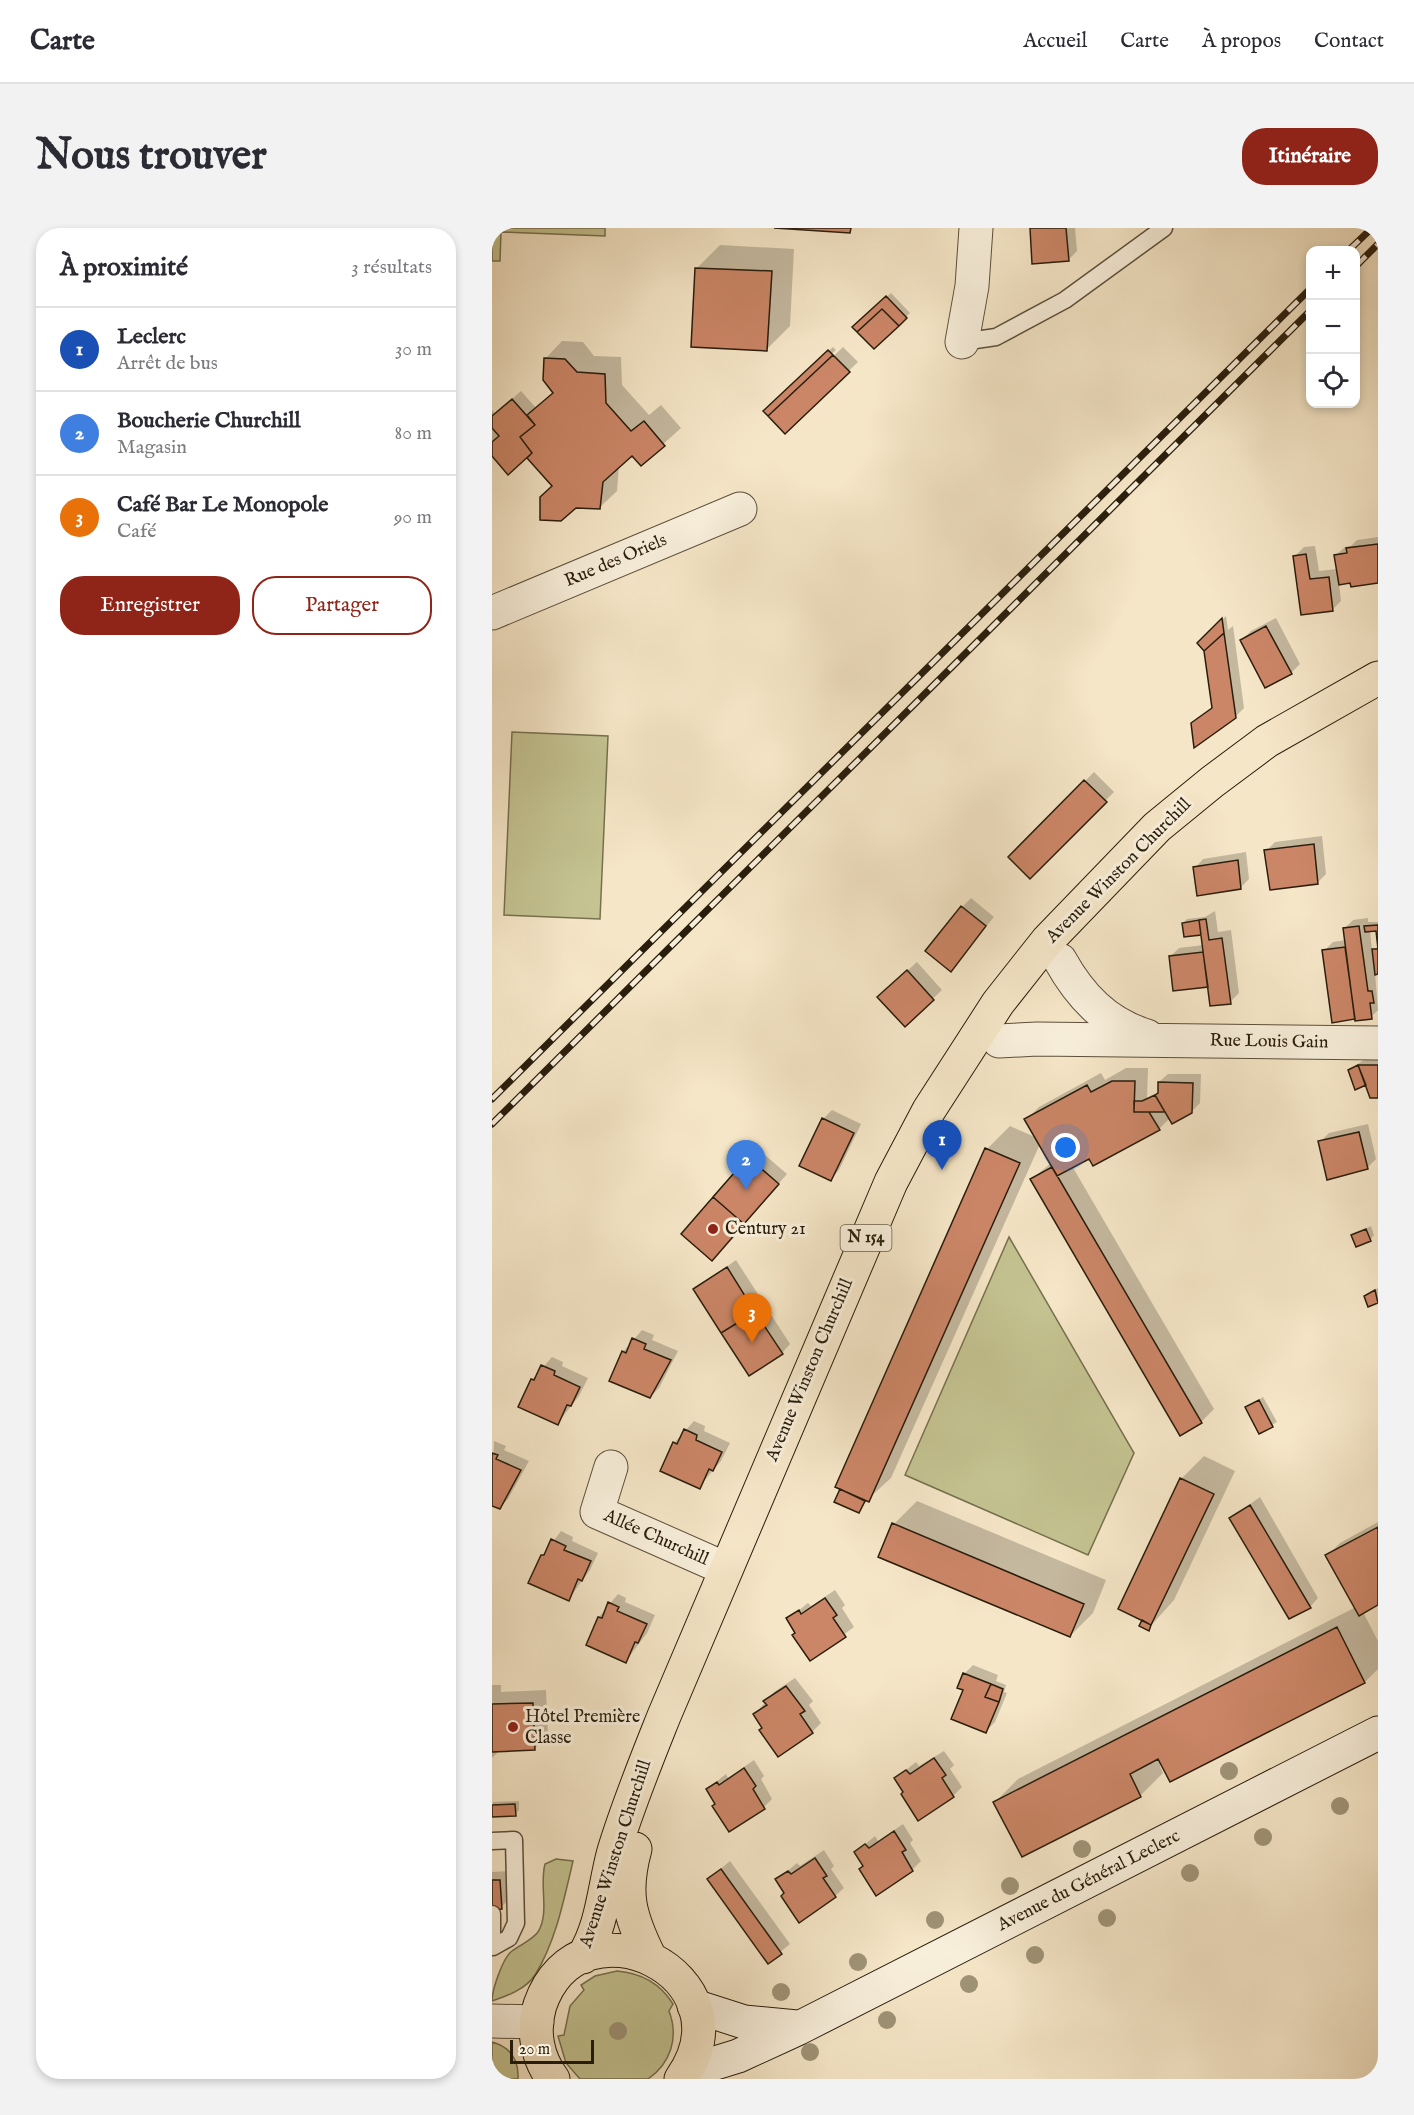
<!DOCTYPE html>
<html lang="fr">
<meta charset="utf-8">
<style>
:root{--surface:#fff;--page:#f2f2f3;--text:#2b2b33;--muted:#7c7c81;--line:#e1e1e2;--accent:#8f2418}
body{margin:0;font-family:"IM FELL English",serif;background:var(--page);color:var(--text)}
.controls{position:absolute;right:18px;top:18px;display:grid;overflow:hidden;border-radius:12px;box-shadow:0 3px 9px #0003}
.controls button{width:54px;height:54px;display:grid;place-items:center;padding:0;border:0;border-bottom:2px solid var(--line);background:var(--surface);color:var(--text);font:30px sans-serif}
.scale{position:absolute;left:18px;bottom:15px;width:84px;box-sizing:border-box;padding-left:6px;border:3px solid #291d0c;border-top:0;font-size:16px;line-height:21px;white-space:nowrap;color:#291d0c;-webkit-text-stroke:4px #f8efdb;paint-order:stroke}
.you{position:absolute;left:574px;top:920px;width:21px;height:21px;margin:-15px;border:4px solid #fff;border-radius:50%;background:#1a73e8;box-shadow:0 0 0 9px #1a73e833}
.badge{display:grid;place-items:center;width:39px;height:39px;border-radius:50%;background:var(--accent);color:#fff;font-size:20px;font-weight:700}
.pin{position:absolute;translate:-50% -50px;filter:drop-shadow(0 2px 3px #0008)}
.pin::after{content:'';position:absolute;top:32px;width:21px;height:18px;background:inherit;clip-path:polygon(0 0,100% 0,50% 100%)}
.list{margin:0;padding:0;list-style:none}
h2{display:flex;justify-content:space-between;align-items:center;height:78px;margin:0;padding:0 24px;font-size:26px}
h2 small{font-size:20px;font-weight:400;color:var(--muted)}
.list li{display:grid;grid-template-columns:39px 1fr auto;gap:18px;align-items:center;box-sizing:border-box;height:84px;padding:0 24px;border-top:2px solid var(--line)}
.list b{display:block;font-size:22px;white-space:nowrap}
.list p{margin:0;font-size:20px;white-space:nowrap;color:var(--muted)}
.list em{font-size:20px;font-style:normal;color:var(--muted)}
.actions{display:flex;gap:12px;padding:18px 24px}
.actions a{flex:1;padding:14px 0;border:2px solid var(--accent);border-radius:24px;text-align:center;font-size:21px;color:var(--accent)}
.actions .main{background:var(--accent);color:#fff}
.icon{flex:none;width:33px;height:33px;fill:none;stroke:currentColor;stroke-width:2;stroke-linecap:round;stroke-linejoin:round}
.map{position:relative;flex:none;width:886px;height:1851px;overflow:hidden;border-radius:24px}
header{display:flex;align-items:center;gap:36px;box-sizing:border-box;height:84px;padding:0 30px;background:var(--surface);border-bottom:2px solid var(--line)}
header strong{font-size:28px}
nav{display:flex;gap:33px;margin-inline-start:auto;font-size:21px}
.intro{display:flex;align-items:center;justify-content:space-between;box-sizing:border-box;height:144px;padding:0 36px}
h1{margin:0;font-size:42px}
.button{padding:15px 27px;border-radius:24px;background:var(--accent);color:#fff;font-size:21px;font-weight:700}
main{display:flex;gap:36px;padding:0 36px}
aside{flex:1;background:var(--surface);border-radius:24px;box-shadow:0 3px 9px #0003}
.map>svg:first-child{display:block}
</style>
<header>
<strong>Carte</strong>
<nav><a>Accueil</a><a>Carte</a><a>À propos</a><a>Contact</a></nav>
</header>
<div class="intro"><h1>Nous trouver</h1><a class="button">Itinéraire</a></div>
<main>
<aside>
<h2>À proximité<small>3 résultats</small></h2>
<ul class="list">
<li><span class="badge" style="background:#1a4fb4">1</span><div><b>Leclerc</b><p>Arrêt de bus</p></div><em>30 m</em></li>
<li><span class="badge" style="background:#3f7fe0">2</span><div><b>Boucherie Churchill</b><p>Magasin</p></div><em>80 m</em></li>
<li><span class="badge" style="background:#e8710a">3</span><div><b>Café Bar Le Monopole</b><p>Café</p></div><em>90 m</em></li>
</ul>
<div class="actions"><a class="main">Enregistrer</a><a>Partager</a></div>
</aside>
<div class="map">
<svg width="886" height="1851" viewBox="0 0 886 1851">
<rect width="100%" height="100%" fill="#f5e6c7"/>
<filter id="stains"><feTurbulence type="fractalNoise" baseFrequency=".00333" numOctaves="4"/><feColorMatrix values="0 0 0 0 .2 0 0 0 0 .09 0 0 0 0 .02 0 0 0 .5 -.17"/></filter>
<radialGradient id="worn" r=".72"><stop offset=".6" stop-color="#630" stop-opacity="0"/><stop offset="1" stop-color="#630" stop-opacity=".3"/></radialGradient>
<path fill="#c4c391" stroke="#76704e" stroke-width="1.5" d="M0 0H113V8L9 4 8 33H0Z
M20 504 116 508 108 691 12 687Z
M517 1009 642 1225 596 1327 413 1247Z
M64 1631 81 1633C72 1671 64 1713 43 1747 34 1761 15 1768 0 1773 0 1762 11 1729 20 1723 28 1717 40 1712 46 1704 58 1684 47 1659 53 1636Z
M125 1743C150 1745 168 1755 181 1776L177 1783C187 1809 179 1835 156 1851H88L74 1835 66 1808 72 1807 78 1778 92 1762 89 1757 103 1748Z
M0 1814C18 1819 27 1832 26 1851H0Z"/>
<path fill="#0003" d="M540 0H583L585 23 576 32Z
M228 17 302 21 298 98 275 121 205 40Z
M399 65 418 85 382 119 362 99Z
M70 113 91 114 102 128 129 129 130 157 157 187 169 177 189 200 149 236 140 226 127 237 125 263 107 280 61 257 42 225H0V182L3 186 29 163 44 180 62 163 53 131Z
M341 119 344 122 284 178 286 181 351 119 366 134 293 204 278 188 282 184 281 182 276 186 273 183Z
M886 309V354L847 355 849 373 840 382 810 385 803 328 812 319 823 318 827 343 846 341 844 327 853 319 859 318 865 312Z
M734 388 736 402 741 398 752 480 743 489 701 495 721 478 714 422 707 415Z
M784 390 808 436 799 445 750 412 759 403Z
M602 544 622 564 538 649 518 629Z
M830 608 834 646 826 654 774 623 783 614Z
M754 624 757 651 748 660 703 640 711 631Z
M479 670 502 689 459 742 470 679Z
M723 683 726 704 739 702 747 765 738 774 678 729 687 720 712 717 710 705 691 695 695 691 713 689Z
M876 690V694H886V708L885 702H878L880 723 886 718V745H883L886 782 879 789 841 793 832 723 841 714 854 712 852 701 861 692Z
M425 734 450 762 413 797 396 760Z
M876 829H886V868L857 842Z
M634 840H656L655 870 667 864V854L676 846H709L708 875 699 884 678 890 667 901 580 938 722 1181 709 1194 540 951 559 935 548 916 399 1250 375 1272 367 1284 344 1273 495 921 518 898 545 910 534 892 547 879 609 845 613 852Z
M340 882 369 896 347 942 339 951 309 937 331 891Z
M876 896 884 931 875 940 828 914 837 905Z
M266 921 295 946 229 1022 191 1006Z
M879 998 882 1007 878 1012 861 1007Z
M244 1032 298 1116 290 1125 203 1062Z
M886 1060V1074L877 1077 873 1068Z
M150 1102 162 1107 160 1112 186 1123 167 1160 158 1169 131 1124Z
M60 1129 71 1134 70 1138 96 1150 87 1168 65 1196 40 1152Z
M771 1169 785 1194 768 1204 755 1179Z
M202 1193 213 1198 212 1203 238 1215 229 1233 207 1259 182 1215Z
M2 1213 14 1218 12 1222 37 1233 16 1271 7 1280 0 1276Z
M712 1228 743 1243 682 1372 656 1401 652 1392 689 1251Z
M768 1269 826 1370 818 1379 739 1290Z
M425 1273 614 1352 601 1385 578 1408 388 1328 402 1296Z
M886 1294V1376L871 1384 886 1413V1441L873 1454 670 1536 668 1538 671 1545 648 1568 503 1574 526 1551 864 1379 835 1328 848 1315Z
M69 1303 81 1309 80 1313 106 1325 98 1342 76 1372 50 1328Z
M343 1362 353 1377 350 1380 362 1399 318 1431 296 1391 316 1375 319 1378Z
M126 1366 134 1370 133 1374 163 1387 155 1405 134 1433 107 1389Z
M481 1437 506 1447 504 1453 514 1457 512 1464 515 1465 503 1494 494 1503 473 1461 472 1446Z
M303 1450 321 1473 317 1477 329 1495 320 1504 263 1486 282 1464Z
M0 1457H9V1464L54 1462 56 1507 42 1521 8 1522 0 1530Z
M452 1523 462 1537 458 1541 470 1559 461 1568 413 1564 404 1550 424 1534 427 1538Z
M262 1532 272 1548 269 1551 280 1571 272 1579 225 1576 215 1561 234 1546 236 1550Z
M27 1573V1582L23 1586 0 1587 1 1574Z
M411 1596 421 1612 418 1615 429 1633 420 1642 372 1638 364 1624 383 1608 386 1613Z
M332 1622 342 1638 339 1641 352 1660 343 1668 294 1665 285 1652 305 1635 308 1638Z
M238 1633 298 1716 276 1734 217 1651Z
M17 1643 18 1671 9 1679 0 1680V1644Z"/>
<path fill="#cb8667" stroke="#291d0c" stroke-width="1.5" d="M282 0H359L358 5Z
M538 0H574L577 33 540 36Z
M203 40 280 43 275 123 199 119Z
M394 68 415 90 407 98 390 81 365 104 360 99Z
M390 81 407 98 382 121 365 104Z
M336 122 341 127 276 188 271 183Z
M341 127 358 144 293 206 276 188Z
M52 130 73 131 85 144 113 146 114 175 139 203 152 193 173 218 149 238 140 228 111 254 108 281 84 280 69 293 48 292V269L60 258 35 230 40 225 28 209 43 197 35 187 61 165 51 152Z
M20 171 43 197 28 209 40 225 16 247 0 228V214L7 208 0 200V188Z
M886 316V355L859 359 858 355 847 357 842 327 855 325 854 320Z
M814 326 818 351 837 349 841 383 809 387 801 328Z
M730 390 732 405 712 423 705 415Z
M774 398 800 446 773 460 748 412Z
M732 405 744 490 702 520 699 495 720 480 712 423Z
M592 552 615 574 538 651 516 629Z
M822 616 826 656 778 662 772 622Z
M746 632 749 661 705 668 701 639Z
M469 678 494 698 459 744 433 723Z
M714 691 717 712 730 710 739 776 718 778 707 692Z
M707 692 709 707 692 709 690 695Z
M886 697V746L883 747 880 721H886L884 703 873 704 872 698Z
M867 698 876 763H880L882 775H878L880 791 863 793 851 700Z
M853 719 863 791 840 795 830 722Z
M711 724 716 759 681 763 677 728Z
M415 742 442 772 413 799 385 769Z
M866 837 874 857 863 862 856 842Z
M866 837H886V870H878Z
M620 853H643L642 884H657L668 902 601 938 597 931 565 948 532 891 595 857 599 864Z
M666 854 701 855 700 885 680 896 663 867 666 865Z
M663 867 673 884H642V873H650Z
M330 890 362 905 339 953 307 938Z
M867 904 876 941 835 952 826 913Z
M493 920 528 935 377 1274 343 1259Z
M256 929 287 956 252 996 221 969Z
M560 939 710 1195 688 1208 538 951Z
M221 969 252 996 220 1033 189 1006Z
M874 1001 879 1013 864 1019 859 1007Z
M235 1039 263 1084 229 1105 201 1061Z
M883 1062 886 1075 876 1079 872 1068Z
M263 1084 291 1126 257 1148 229 1105Z
M140 1110 154 1116 152 1121 179 1132 158 1170 117 1153 130 1123 134 1125Z
M49 1137 63 1143 62 1147 88 1159 79 1178 75 1177 66 1197 26 1179 39 1151 42 1152Z
M767 1172 781 1199 767 1206 753 1179Z
M192 1201 205 1207 204 1212 230 1224 221 1243 217 1241 208 1261 168 1243 181 1214 185 1216Z
M0 1225 6 1227 4 1231 29 1242 8 1281 0 1278Z
M688 1250 722 1266 659 1397 626 1381Z
M348 1261 373 1273 367 1285 342 1274Z
M758 1277 819 1380 797 1391 737 1290Z
M400 1295 592 1376 578 1409 386 1329Z
M886 1299V1377L867 1388 833 1327Z
M59 1311 74 1318 72 1322 99 1333 90 1353 86 1351 77 1373 36 1355 49 1327H52Z
M333 1370 345 1387 341 1390 354 1409 318 1433 300 1407 303 1405 294 1390 307 1382 309 1386Z
M116 1374 127 1379 125 1383 155 1396 146 1415 143 1414 134 1435 94 1417 106 1389 110 1390Z
M650 1392 659 1397 657 1403 647 1398Z
M845 1399 873 1455 678 1554 666 1531 655 1537 638 1546 649 1569 530 1629 501 1574Z
M471 1445 499 1456 493 1469 507 1474 494 1505 459 1491 471 1462 465 1460Z
M499 1456 511 1461 507 1474 493 1469Z
M294 1458 313 1483 308 1486 321 1505 286 1529 267 1502 270 1500 261 1486 275 1477 271 1473Z
M41 1475 43 1522 0 1524V1476Z
M442 1530 454 1547 450 1550 462 1569 426 1593 409 1566 411 1564 402 1550 414 1542 418 1546Z
M252 1540 264 1558 261 1561 273 1581 237 1604 220 1578 223 1576 214 1561 225 1554 227 1557Z
M23 1576 24 1588 0 1589V1577Z
M402 1603 414 1622 410 1624 421 1643 384 1668 367 1641 371 1638 362 1624 373 1616 377 1620Z
M323 1630 335 1648 331 1650 344 1669 307 1695 289 1668 292 1665 283 1651 296 1643 299 1646Z
M229 1641 290 1726 276 1736 215 1651Z
M0 1652H8L10 1681 0 1682Z"/>
<g fill="none" stroke-linecap="round" stroke-linejoin="round">
<defs>
<path id="service" d="M470 114 504 109 573 72 672 0
M0 1613 22 1612 24 1695 17 1710 1 1719
M0 1686V1719"/>
<path id="minor" d="M470 114 480 58 484 0
M0 385 248 281
M568 732C588 768 614 796 655 808
M507 813 545 811 886 815
M119 1239 105 1284 234 1341"/>
<path id="tertiary" d="M0 1793 45 1794"/>
<path id="secondary" d="M202 1778 252 1794 305 1799
M194 1844 246 1828 307 1800 886 1505"/>
<path id="primary" d="M143 1621C131 1665 137 1687 157 1728
M91 1729C111 1697 112 1659 122 1623 136 1577 154 1533 172 1488L399 954 437 882 506 775 555 713 665 599 720 554 775 513 886 450
M61 1851C45 1830 40 1803 48 1777 88 1662 262 1748 189 1851"/>
</defs>
<use href="#service" stroke="#5c4f3b" stroke-width="19"/>
<use href="#minor" stroke="#5c4f3b" stroke-width="35"/>
<use href="#tertiary" stroke="#5c4f3b" stroke-width="35"/>
<use href="#secondary" stroke="#291d0c" stroke-width="35"/>
<use href="#primary" stroke="#291d0c" stroke-width="35"/>
<use href="#service" stroke="#f8efdb" stroke-width="16"/>
<use href="#minor" stroke="#f8efdb" stroke-width="33"/>
<use href="#tertiary" stroke="#f8efdb" stroke-width="33"/>
<use href="#secondary" stroke="#f8efdb" stroke-width="33"/>
<use href="#primary" stroke="#f5e6c7" stroke-width="33"/>
<defs>
<path id="rail" d="M857 22 880 0
M864 38 886 16
M0 871 818 61
M0 896 818 83"/>
</defs>
<use href="#rail" stroke="#291d0c" stroke-width="7"/>
<use href="#rail" stroke="#f8efdb" stroke-width="4.5" stroke-dasharray="14" stroke-linecap="butt"/>
</g>
<g fill="#9f9376">
<circle cx="737" cy="1543" r="9"/>
<circle cx="848" cy="1578" r="9"/>
<circle cx="771" cy="1609" r="9"/>
<circle cx="590" cy="1621" r="9"/>
<circle cx="698" cy="1645" r="9"/>
<circle cx="518" cy="1658" r="9"/>
<circle cx="615" cy="1690" r="9"/>
<circle cx="443" cy="1692" r="9"/>
<circle cx="543" cy="1727" r="9"/>
<circle cx="366" cy="1734" r="9"/>
<circle cx="477" cy="1756" r="9"/>
<circle cx="289" cy="1764" r="9"/>
<circle cx="395" cy="1792" r="9"/>
<circle cx="126" cy="1803" r="9"/>
<circle cx="318" cy="1824" r="9"/>
</g>
<g fill="#8f2418" stroke="#f8efdb" stroke-width="2">
<circle cx="221" cy="1001" r="6"/>
<circle cx="21" cy="1499" r="6"/>
</g>
<g text-anchor="middle" dominant-baseline="central" stroke-width="6" stroke-linejoin="round" paint-order="stroke">
<rect fill="#f8efdb" stroke="#675c4a" stroke-width="1.5" x="348.5" y="997" width="51" height="26" rx="4.5"/>
<g font-size="16" font-weight="bold" fill="#291d0c">
<text x="374" y="1010">N 154</text>
</g>
<g font-size="18" fill="#291d0c" stroke="#f8efdb">
<text transform="translate(124 333) rotate(-23)">Rue des Oriels</text>
<text transform="translate(627 643) rotate(-45)">Avenue Winston Churchill</text>
<text transform="translate(777 814) rotate(1)">Rue Louis Gain</text>
<text transform="translate(318 1142) rotate(-67)">Avenue Winston Churchill</text>
<text transform="translate(164 1310) rotate(24)">Allée Churchill</text>
<text transform="translate(124 1626) rotate(-72)">Avenue Winston Churchill</text>
<text transform="translate(597 1653) rotate(-27)">Avenue du Général Leclerc</text>
</g>
<g font-size="18" fill="#291d0c" stroke="#f8efdb" text-anchor="start">
<text x="233" y="1001">Century 21</text>
<text x="33" y="1489">Hôtel Première<tspan x="33" dy="21">Classe</tspan></text>
</g>
</g>
<rect width="100%" height="100%" filter="url(#stains)"/>
<rect width="100%" height="100%" fill="url(#worn)"/>
</svg>
<div class="controls">
<button>+</button>
<button>−</button>
<button><svg class="icon" aria-label="locate" viewBox="0 0 24 24"><circle cx="12" cy="12" r="6"/><path d="M12 2v4M12 18v4M2 12h4M18 12h4"/></svg></button>
</div>
<div class="scale">20 m</div>
<div class="you"></div>
<div class="pin badge" style="left:450px;top:942px;background:#1a4fb4">1</div>
<div class="pin badge" style="left:254px;top:962px;background:#3f7fe0">2</div>
<div class="pin badge" style="left:260px;top:1115px;background:#e8710a">3</div>
</div>
</main>
